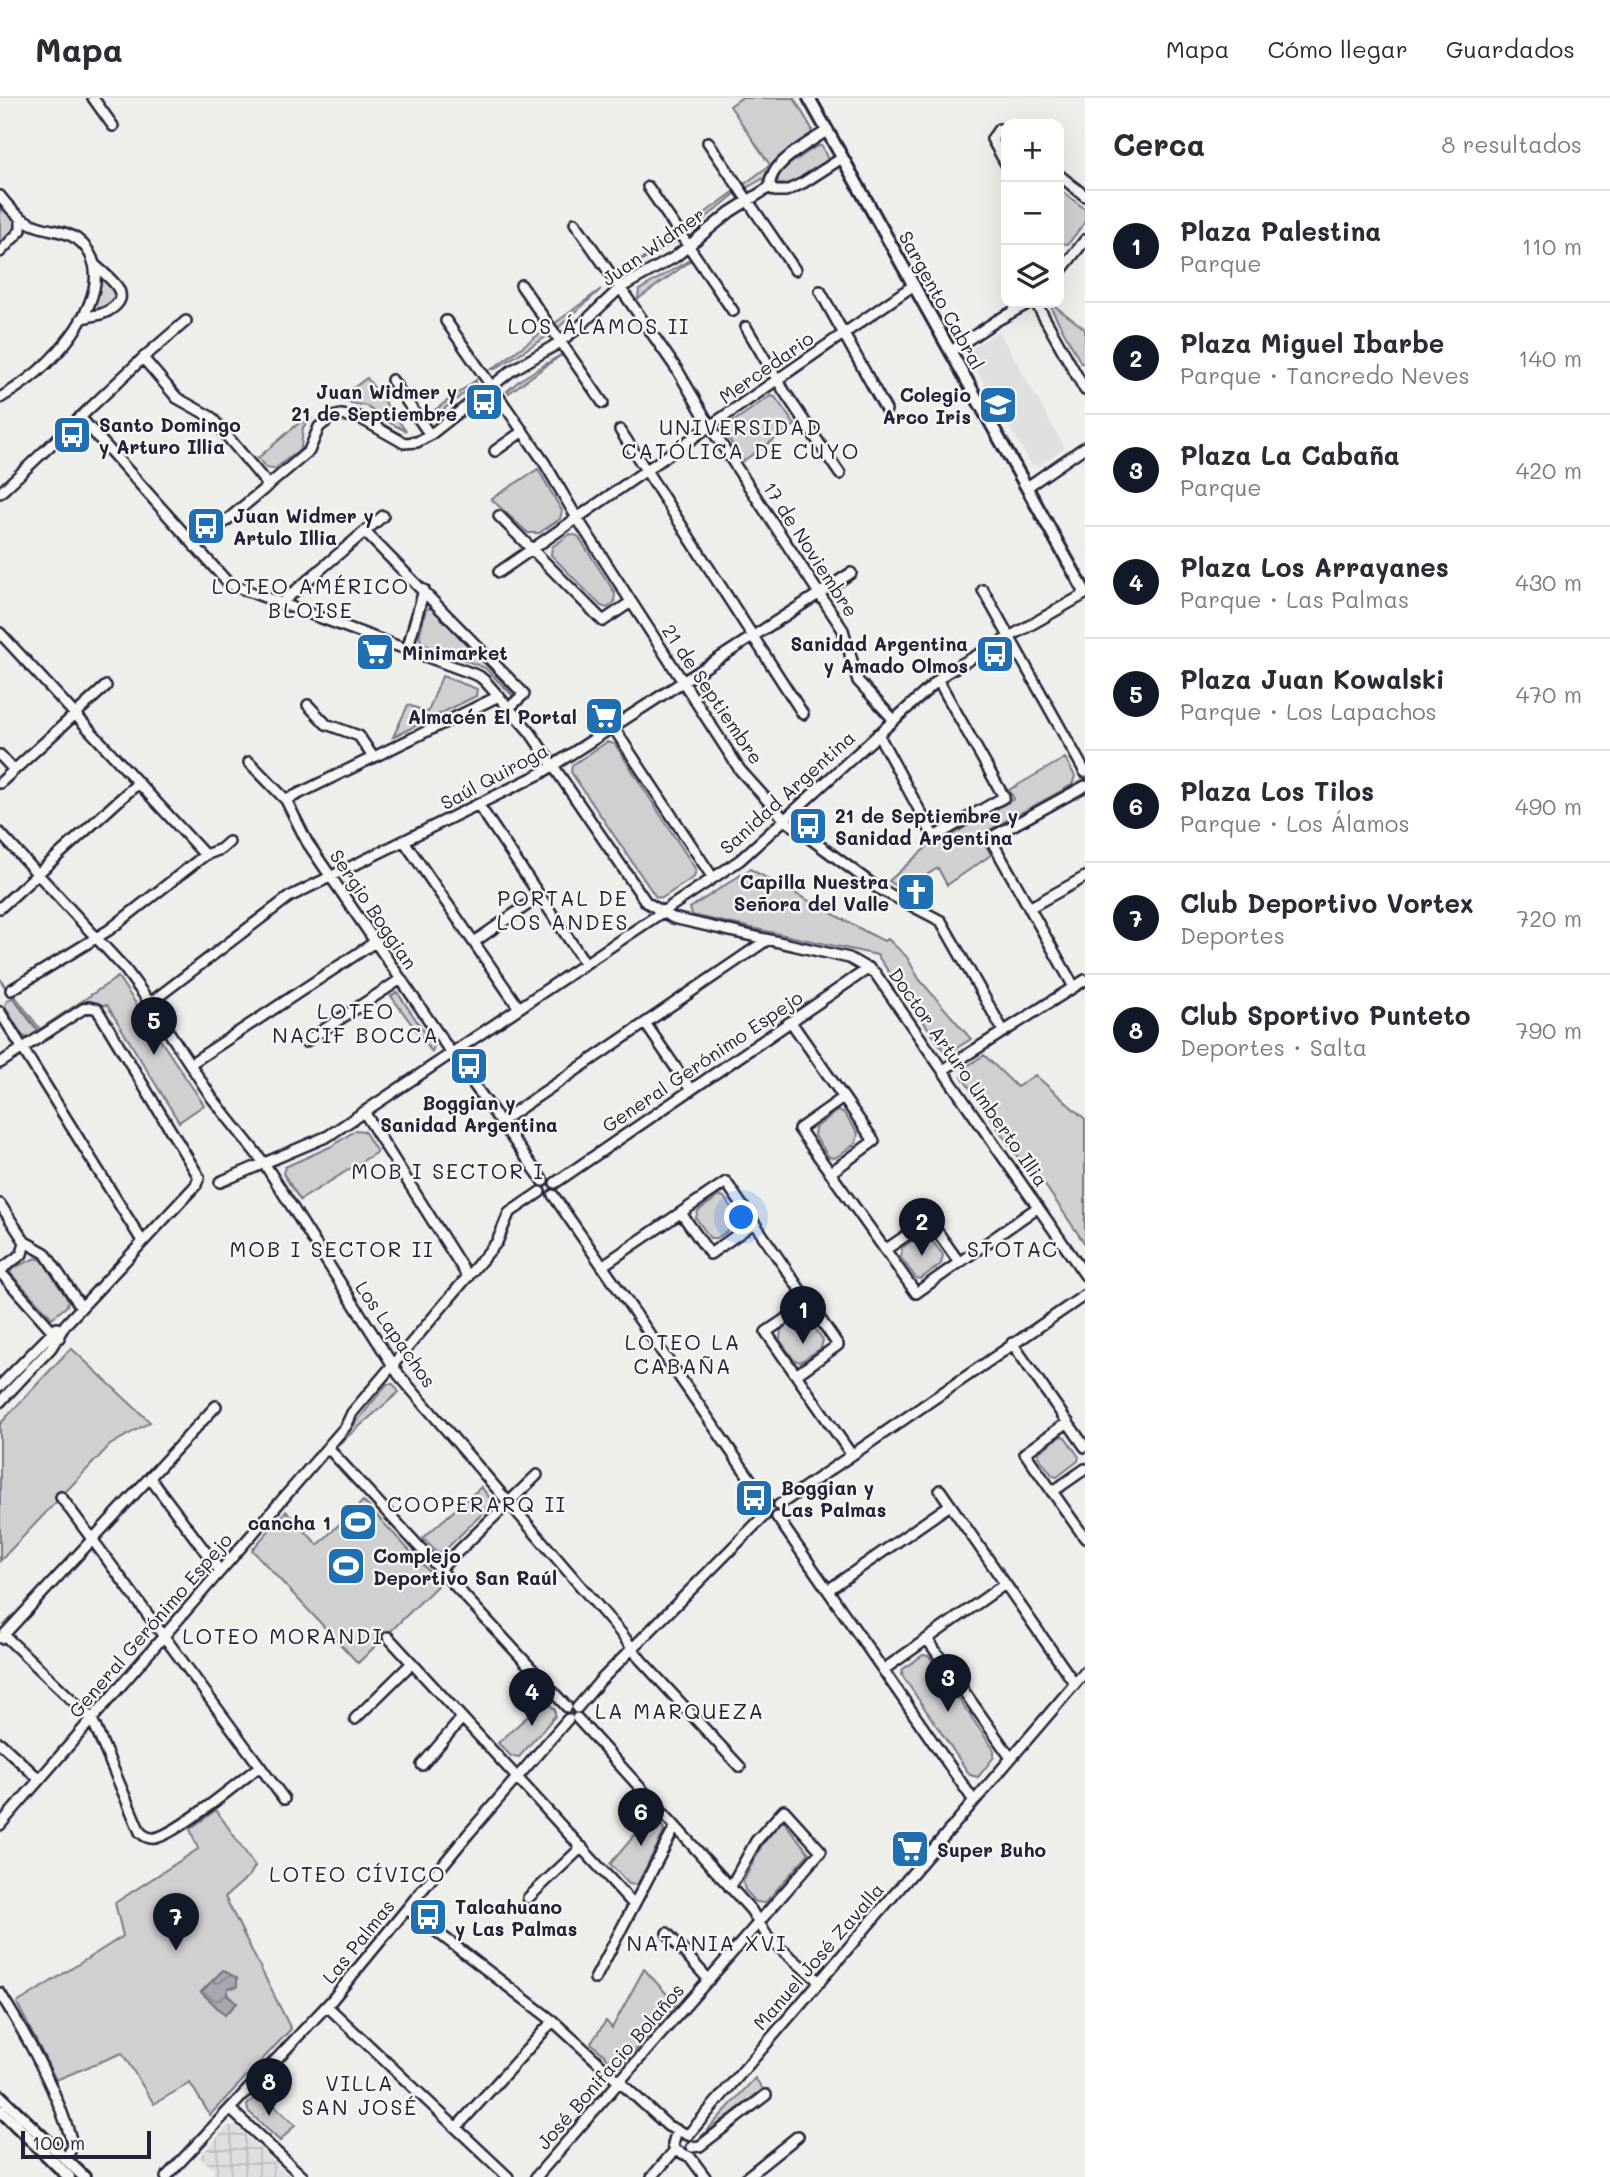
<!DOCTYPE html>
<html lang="es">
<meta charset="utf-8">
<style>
:root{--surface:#fff;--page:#f7f7f7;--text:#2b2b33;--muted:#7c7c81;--line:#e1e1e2;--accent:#111827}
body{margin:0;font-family:Mali,sans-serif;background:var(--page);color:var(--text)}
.controls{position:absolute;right:21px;top:21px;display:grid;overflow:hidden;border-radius:14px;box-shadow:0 7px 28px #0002}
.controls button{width:63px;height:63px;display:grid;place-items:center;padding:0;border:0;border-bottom:2px solid var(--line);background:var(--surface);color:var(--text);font:35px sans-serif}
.scale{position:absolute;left:21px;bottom:18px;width:130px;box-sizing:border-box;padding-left:7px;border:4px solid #22223b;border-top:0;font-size:19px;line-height:24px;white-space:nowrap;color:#22223b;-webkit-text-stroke:5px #f6f6f2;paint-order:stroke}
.you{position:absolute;left:742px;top:1120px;width:24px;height:24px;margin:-18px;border:5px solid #fff;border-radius:50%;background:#1a73e8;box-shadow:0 0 0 10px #1a73e833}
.badge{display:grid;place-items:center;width:46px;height:46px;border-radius:50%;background:var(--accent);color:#fff;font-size:23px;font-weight:700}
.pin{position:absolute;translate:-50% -58px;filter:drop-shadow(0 2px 4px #0008)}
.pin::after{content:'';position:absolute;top:37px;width:24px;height:21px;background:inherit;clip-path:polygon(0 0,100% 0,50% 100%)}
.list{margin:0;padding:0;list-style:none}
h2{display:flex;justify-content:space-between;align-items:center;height:91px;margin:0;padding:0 28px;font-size:30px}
h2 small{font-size:23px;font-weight:400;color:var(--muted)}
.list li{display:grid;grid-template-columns:46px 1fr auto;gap:21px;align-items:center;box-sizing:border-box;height:112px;padding:0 28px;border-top:2px solid var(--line)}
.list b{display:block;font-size:26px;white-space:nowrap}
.list p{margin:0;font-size:23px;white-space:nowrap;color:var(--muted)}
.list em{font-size:23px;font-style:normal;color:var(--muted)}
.icon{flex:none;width:38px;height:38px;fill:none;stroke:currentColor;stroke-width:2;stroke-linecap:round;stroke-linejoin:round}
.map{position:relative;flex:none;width:1085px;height:2079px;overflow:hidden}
header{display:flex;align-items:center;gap:42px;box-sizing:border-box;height:98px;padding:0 35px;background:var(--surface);border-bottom:2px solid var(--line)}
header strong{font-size:33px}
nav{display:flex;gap:38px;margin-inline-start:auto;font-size:24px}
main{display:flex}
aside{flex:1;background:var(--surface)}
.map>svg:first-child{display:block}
</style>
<header>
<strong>Mapa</strong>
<nav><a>Mapa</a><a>Cómo llegar</a><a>Guardados</a></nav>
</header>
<main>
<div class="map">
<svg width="1085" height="2079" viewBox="0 0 1085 2079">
<defs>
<pattern id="industrial-grid" width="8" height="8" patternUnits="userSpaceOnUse" patternTransform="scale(1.75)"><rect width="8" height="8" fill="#dfdfde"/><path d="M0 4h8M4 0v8" fill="none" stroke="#bfbfbf"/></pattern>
<pattern id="water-waves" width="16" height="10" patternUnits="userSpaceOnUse" patternTransform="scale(1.75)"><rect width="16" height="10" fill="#a7a7af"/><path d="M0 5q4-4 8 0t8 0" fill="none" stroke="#888890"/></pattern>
</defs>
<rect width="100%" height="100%" fill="#eeeeeb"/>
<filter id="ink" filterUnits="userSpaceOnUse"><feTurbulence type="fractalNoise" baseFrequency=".0143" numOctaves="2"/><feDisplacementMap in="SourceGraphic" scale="14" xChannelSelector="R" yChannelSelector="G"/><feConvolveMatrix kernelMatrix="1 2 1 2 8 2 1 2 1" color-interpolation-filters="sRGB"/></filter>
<g filter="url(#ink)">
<path fill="#dfdfde" d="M999 233 1065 350 1038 368 1031 366 969 259 971 251Z"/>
<path fill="url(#industrial-grid)" d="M228 2028H236L290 2079H209L215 2072 199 2059Z"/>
<path fill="#d0d0d1" stroke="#797986" stroke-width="2" d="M741 0H794L812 31 810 38 770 67 764 80 746 90 743 87 770 67 730 8Z
M817 48H822L828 62C814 72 797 88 779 86L777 83 780 75 787 68Z
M1059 91 1085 111V124L1068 146 1061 145 1059 141Z
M735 93 736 95 686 136 683 131Z
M0 106C20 126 20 128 0 148Z
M675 137 678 142 630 170Z
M691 161 692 162 638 201 639 192Z
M101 178 115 190C117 205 108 211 95 213L93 211Z
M601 191 557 231 554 226Z
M1052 206 1085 231V266L1081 265 1052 212Z
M545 232 549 237 495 271H492Z
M562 256 564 258H560L509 295 507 293 520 282Z
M367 280 406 333 386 323 366 308 337 302Z
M476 282V286L427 324 424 320Z
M770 298 775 299 795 327 743 363 724 333V330Z
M310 322 303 329 301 350 275 371 266 370 258 360 299 325Z
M538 371 562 413 560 421 539 435H528L491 401Z
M570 436 578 438 615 495 614 505 607 510 601 508 551 457 552 449Z
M432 510 512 594V597L485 570 423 546 419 539 426 511Z
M442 578 477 591 476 598 393 639 408 607 428 614Z
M607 644 615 646 696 772 694 779 662 800 656 799 571 674 572 667Z
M1065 660 1075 678 1072 687 980 737 991 757 947 787 938 770 902 792 889 783 929 747 931 749 1014 701 1009 692Z
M750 771 870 836 884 843 888 841 907 859 919 881 971 941 950 954 944 953 877 857 692 817 690 810Z
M118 879 204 1007 179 1024 107 907C99 909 93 902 85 905L29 941 22 937 5 908 7 903 15 898 40 931Z
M397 894 434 948 432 954 391 898Z
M984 957 1017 989 1035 977 1085 1021V1146L1040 1080 1031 1078 962 979 963 971Z
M837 1013 843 1014 858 1035 856 1045 835 1060 829 1059 814 1037 815 1030Z
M356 1032 364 1033 377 1054 300 1102 283 1075 285 1069 332 1048Z
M719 1098 724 1099 738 1120V1126L717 1140H710L696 1120 698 1113Z
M918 1138 930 1140 943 1157 941 1166 920 1181 916 1180 901 1160 902 1150Z
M36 1160 42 1162 68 1202 67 1208 52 1220 10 1175 13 1170Z
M797 1221 809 1222 823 1242 821 1250 800 1264 794 1262 780 1242 781 1232Z
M71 1250 150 1324 110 1347 0 1463V1326Z
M387 1286H393L399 1294 339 1346Z
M1061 1338 1065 1339 1079 1359 1078 1363 1057 1379 1053 1378 1038 1358 1039 1354Z
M481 1389 490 1400V1408L444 1453 436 1454 423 1440Z
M363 1403 440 1485 358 1565 252 1452 286 1413 318 1447Z
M923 1557 929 1558 994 1652V1659L978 1679 970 1677 902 1577 903 1571Z
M546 1602 555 1612V1618L519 1659 511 1658 498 1645Z
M216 1712 255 1768 250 1777 225 1799 291 1931 210 2017 190 1985 154 2006 122 1955 56 1982 17 1905 123 1838 115 1805 198 1751 190 1731Z
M652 1717 663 1729 664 1734 637 1787 629 1786 610 1766Z
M781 1724H784L809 1755 765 1805 756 1804 745 1792 743 1784 762 1747Z
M644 1871 676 1906 622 1968 615 1967 591 1945 606 1923 612 1930Z
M755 1980 763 1991 701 2039Z
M260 1994 295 2027 280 2043 248 2013 247 2007Z"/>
<path fill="url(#water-waves)" stroke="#727281" stroke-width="2" d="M223 1872 237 1880V1889L228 1890 227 1896 237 1905 225 1917 201 1894Z"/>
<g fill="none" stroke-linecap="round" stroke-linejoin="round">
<path stroke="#727281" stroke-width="2.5" d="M0 881 6 890
M14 901 38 933"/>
<defs>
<path id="minor" d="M93 0 113 28
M828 32C811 44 767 66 770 89L775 93H786L803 85 842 60
M1006 37 999 31 992 41 1006 66
M708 44 795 172
M1059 77 1085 98
M648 89 733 213
M0 98C10 111 21 123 37 128 51 133 64 132 77 141 121 175 76 238 47 265 33 279 17 290 0 300
M575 125 678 273 716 338 843 532 858 583 894 622
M0 154 21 132V120
M1059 175 1085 142
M521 187 603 305
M820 193 886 312
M1036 205 1085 292
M81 221C90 217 100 218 108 213 138 196 105 178 94 166
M446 223 544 364 577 420 740 672 785 722 876 789 941 823 1004 934
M746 229 784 293 840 376
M951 253 996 223 1029 205
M143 260 177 300 211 319 268 387
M392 282 430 337
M80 319 229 486 479 578 485 583 530 634 646 804 673 820 849 860 875 875 1085 1177
M620 332 803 616
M495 353 523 333
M1027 389 1085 349
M0 395 143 260 186 223
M499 418 603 523 631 504
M365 434 524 596 510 609
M195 449 309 353 319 329 332 319 341 317 358 319 404 345 417 344 430 337 511 273 552 249 577 231 620 190 675 159 730 114 770 89
M499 474 914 187
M983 492 1085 674
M281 505 383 418
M0 535 205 757
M407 552 424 492
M308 607 326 626 359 638 373 659
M613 629 713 780
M878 636 934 739 1004 699 938 582
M0 657 14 672
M249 664 286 702 307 744 452 956 543 1083
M0 685 106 588
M286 702 499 598
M478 706 585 865
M0 735 125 871 150 905 212 1000 264 1065 399 1277 621 1535 641 1562 740 1669
M404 743 519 910
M0 810 138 685
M1029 810 1085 779
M474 844 540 798
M1074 889 990 740 1085 688
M11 892 109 832 205 757 221 751 229 744
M150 905 289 799 540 676 851 475
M0 914 142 1143
M791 924 874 1043 830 1075
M645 925 691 992
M305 944 401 881
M0 965 83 911 89 909 97 911 199 1079 196 1087 65 1227 51 1250 0 1304
M190 966 375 844
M943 972 1085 882
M843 1000 799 1031 916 1195 1038 1109
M364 1014 468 1179
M500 1024 767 842
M220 1084 328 1038 740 762 946 575 1085 496
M555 1085 869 870
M553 1097 767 1405
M0 1106 25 1144 22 1156 4 1169 1 1175 59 1240
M681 1115 710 1156 754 1125
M25 1144 45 1155 81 1209
M885 1152 929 1122 959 1164
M602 1168 726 1084 838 1247 796 1277
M809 1205 766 1234 851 1356
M1012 1245 1085 1349
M0 1288 57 1230
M1068 1324 1025 1355 1085 1440
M328 1350 567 1609
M150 1380 220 1473
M940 1392 1075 1586
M1052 1394 1085 1371
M61 1399 284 1701
M779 1407 1085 1197
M777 1419 974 1703
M440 1471 537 1377
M828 1492 950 1407
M4 1537 92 1621 140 1734C144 1738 148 1741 155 1740 177 1736 239 1684 260 1668
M388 1539 634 1807
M1 1540 216 1308
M927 1541 1011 1660
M883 1572 1005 1486
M577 1610 600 1583 765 1417
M577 1620 751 1812 769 1841 820 1884
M355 1621 412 1565
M0 1645 39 1681
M422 1667 462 1620
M0 1727 346 1328 352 1315 497 1144 509 1115 540 1094
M528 1800 582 1749
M407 1811 553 1923 668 2028 688 2037
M667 1835 709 1882
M595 1881 675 1729
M0 1895C29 1942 58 1994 73 2048L66 2060
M327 1908 508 2079
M230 2011 303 2079
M456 2030 553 1923
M688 2037 1085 1574
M675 2039 673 2046 675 2052 690 2059 705 2079
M692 2049 700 2048 766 1997
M166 2079 332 1902 469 1735 568 1621
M536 2079 821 1753 784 1712 756 1743 730 1790
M652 2079 675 2052
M747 2079 798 2038"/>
<path id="major" d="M809 0 1085 494
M0 1998 84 2079
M0 2012 69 2079"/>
</defs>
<use href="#minor" stroke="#22223b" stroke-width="14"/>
<use href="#major" stroke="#22223b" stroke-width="16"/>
<use href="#minor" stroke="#f6f6f2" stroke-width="9"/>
<use href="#major" stroke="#f6f6f2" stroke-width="10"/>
</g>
</g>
<defs>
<symbol id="bus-square" viewBox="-11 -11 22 22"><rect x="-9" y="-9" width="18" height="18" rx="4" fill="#1f6fb2" stroke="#f6f6f2"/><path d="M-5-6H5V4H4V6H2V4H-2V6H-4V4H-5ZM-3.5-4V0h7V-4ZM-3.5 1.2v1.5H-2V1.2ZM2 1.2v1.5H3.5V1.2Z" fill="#fff"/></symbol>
<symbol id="school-square" viewBox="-11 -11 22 22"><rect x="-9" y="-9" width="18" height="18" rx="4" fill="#1f6fb2" stroke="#f6f6f2"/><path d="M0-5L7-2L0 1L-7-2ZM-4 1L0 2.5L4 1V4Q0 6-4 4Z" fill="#fff"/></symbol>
<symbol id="supermarket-square" viewBox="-11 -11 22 22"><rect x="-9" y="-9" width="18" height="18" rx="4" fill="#1f6fb2" stroke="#f6f6f2"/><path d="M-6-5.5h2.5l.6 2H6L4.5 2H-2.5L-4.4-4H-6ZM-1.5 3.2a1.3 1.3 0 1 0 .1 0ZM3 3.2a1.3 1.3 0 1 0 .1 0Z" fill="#fff"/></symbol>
<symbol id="church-square" viewBox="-11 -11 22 22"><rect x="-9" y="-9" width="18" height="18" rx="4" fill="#1f6fb2" stroke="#f6f6f2"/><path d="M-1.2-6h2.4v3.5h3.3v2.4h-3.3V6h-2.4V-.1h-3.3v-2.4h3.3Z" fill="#fff"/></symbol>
<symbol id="stadium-square" viewBox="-11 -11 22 22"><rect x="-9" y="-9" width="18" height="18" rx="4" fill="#1f6fb2" stroke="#f6f6f2"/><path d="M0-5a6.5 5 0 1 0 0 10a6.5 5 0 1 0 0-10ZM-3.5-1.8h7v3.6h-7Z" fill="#fff"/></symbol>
</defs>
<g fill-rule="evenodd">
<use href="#bus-square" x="462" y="282" width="44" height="44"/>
<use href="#school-square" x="976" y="285" width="44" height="44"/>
<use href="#bus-square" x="50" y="315" width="44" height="44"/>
<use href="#bus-square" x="184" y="406" width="44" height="44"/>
<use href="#supermarket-square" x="353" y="532" width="44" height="44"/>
<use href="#bus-square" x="973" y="534" width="44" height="44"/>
<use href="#supermarket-square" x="582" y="596" width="44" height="44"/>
<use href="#bus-square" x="786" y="706" width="44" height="44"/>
<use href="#church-square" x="894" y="772" width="44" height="44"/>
<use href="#bus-square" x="447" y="946" width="44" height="44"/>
<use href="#bus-square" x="732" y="1378" width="44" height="44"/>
<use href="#stadium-square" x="336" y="1402" width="44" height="44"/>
<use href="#stadium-square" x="324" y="1446" width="44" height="44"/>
<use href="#supermarket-square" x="888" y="1729" width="44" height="44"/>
<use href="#bus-square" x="406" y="1797" width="44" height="44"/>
</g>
<g text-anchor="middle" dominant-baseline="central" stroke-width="5" stroke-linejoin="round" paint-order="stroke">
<g font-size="19" fill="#22223b" stroke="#f6f6f2">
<text transform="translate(653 148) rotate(-35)">Juan Widmer</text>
<text transform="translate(942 202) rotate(61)">Sargento Cabral</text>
<text transform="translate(766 269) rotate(-35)">Mercedario</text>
<text transform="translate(811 451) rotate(57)">17 de Noviembre</text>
<text transform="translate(713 596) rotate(56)">21 de Septiembre</text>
<text transform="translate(494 678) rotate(-28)">Saúl Quiroga</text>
<text transform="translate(787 694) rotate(-42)">Sanidad Argentina</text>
<text transform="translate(374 811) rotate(56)">Sergio Boggian</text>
<text transform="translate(702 963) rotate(-34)">General Gerónimo Espejo</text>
<text transform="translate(969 979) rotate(55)">Doctor Arturo Umberto Illia</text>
<text transform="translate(396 1236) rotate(55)">Los Lapachos</text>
<text transform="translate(150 1527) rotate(-49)">General Gerónimo Espejo</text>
<text transform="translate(358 1843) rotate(-51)">Las Palmas</text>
<text transform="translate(818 1858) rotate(-49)">Manuel José Zavalla</text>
<text transform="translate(610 1968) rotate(-49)">José Bonifacio Bolaños</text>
</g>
<g font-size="19" font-weight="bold" fill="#22223b" stroke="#f6f6f2" text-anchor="start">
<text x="457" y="293" text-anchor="end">Juan Widmer y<tspan x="457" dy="22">21 de Septiembre</tspan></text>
<text x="971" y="296" text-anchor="end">Colegio<tspan x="971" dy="22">Arco Iris</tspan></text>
<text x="99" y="326">Santo Domingo<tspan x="99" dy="22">y Arturo Illia</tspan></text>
<text x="233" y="417">Juan Widmer y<tspan x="233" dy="22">Artulo Illia</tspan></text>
<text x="968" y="545" text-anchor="end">Sanidad Argentina<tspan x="968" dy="22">y Amado Olmos</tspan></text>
<text x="402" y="554">Minimarket</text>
<text x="577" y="618" text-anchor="end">Almacén El Portal</text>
<text x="835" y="717">21 de Septiembre y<tspan x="835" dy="22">Sanidad Argentina</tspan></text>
<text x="889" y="783" text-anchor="end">Capilla Nuestra<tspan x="889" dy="22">Señora del Valle</tspan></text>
<text x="469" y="1004" text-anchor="middle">Boggian y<tspan x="469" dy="22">Sanidad Argentina</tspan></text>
<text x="781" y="1389">Boggian y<tspan x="781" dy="22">Las Palmas</tspan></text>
<text x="331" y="1424" text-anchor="end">cancha 1</text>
<text x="373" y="1457">Complejo<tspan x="373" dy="22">Deportivo San Raúl</tspan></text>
<text x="937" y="1751">Super Buho</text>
<text x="455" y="1808">Talcahuano<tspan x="455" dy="22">y Las Palmas</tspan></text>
</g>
<g font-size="21" letter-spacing="2" fill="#22223b" stroke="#f6f6f2">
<text x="599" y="227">LOS ÁLAMOS II</text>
<text x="741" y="328">UNIVERSIDAD<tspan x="741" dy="24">CATÓLICA DE CUYO</tspan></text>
<text x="311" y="487">LOTEO AMÉRICO<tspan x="311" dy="24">BLOISE</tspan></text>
<text x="563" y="799">PORTAL DE<tspan x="563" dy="24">LOS ANDES</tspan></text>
<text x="356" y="912">LOTEO<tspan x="356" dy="24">NACIF BOCCA</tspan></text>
<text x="448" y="1072">MOB I SECTOR I</text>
<text x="332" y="1150">MOB I SECTOR II</text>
<text x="1013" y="1150">STOTAC</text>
<text x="683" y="1243">LOTEO LA<tspan x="683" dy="24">CABAÑA</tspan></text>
<text x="477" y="1405">COOPERARQ II</text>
<text x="283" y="1537">LOTEO MORANDI</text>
<text x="680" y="1612">LA MARQUEZA</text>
<text x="358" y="1775">LOTEO CÍVICO</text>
<text x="707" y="1844">NATANIA XVI</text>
<text x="360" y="1984">VILLA<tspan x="360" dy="24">SAN JOSÉ</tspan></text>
</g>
</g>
</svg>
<div class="controls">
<button>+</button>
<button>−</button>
<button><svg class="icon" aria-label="layers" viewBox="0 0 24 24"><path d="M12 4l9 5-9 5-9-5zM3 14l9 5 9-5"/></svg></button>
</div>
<div class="scale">100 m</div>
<div class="you"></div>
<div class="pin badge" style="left:803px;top:1246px">1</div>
<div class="pin badge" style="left:922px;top:1158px">2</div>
<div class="pin badge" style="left:948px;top:1614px">3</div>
<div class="pin badge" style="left:532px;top:1628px">4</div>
<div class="pin badge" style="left:154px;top:957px">5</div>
<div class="pin badge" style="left:641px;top:1748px">6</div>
<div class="pin badge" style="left:176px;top:1853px">7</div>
<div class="pin badge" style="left:269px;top:2018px">8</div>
</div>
<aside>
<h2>Cerca<small>8 resultados</small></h2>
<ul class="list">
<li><span class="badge">1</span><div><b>Plaza Palestina</b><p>Parque</p></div><em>110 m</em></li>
<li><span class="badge">2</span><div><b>Plaza Miguel Ibarbe</b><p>Parque · Tancredo Neves</p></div><em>140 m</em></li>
<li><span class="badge">3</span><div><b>Plaza La Cabaña</b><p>Parque</p></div><em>420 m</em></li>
<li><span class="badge">4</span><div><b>Plaza Los Arrayanes</b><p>Parque · Las Palmas</p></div><em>430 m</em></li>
<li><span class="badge">5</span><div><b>Plaza Juan Kowalski</b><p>Parque · Los Lapachos</p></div><em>470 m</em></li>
<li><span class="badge">6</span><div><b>Plaza Los Tilos</b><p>Parque · Los Álamos</p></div><em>490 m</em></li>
<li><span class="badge">7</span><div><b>Club Deportivo Vortex</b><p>Deportes</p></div><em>720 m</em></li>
<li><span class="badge">8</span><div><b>Club Sportivo Punteto</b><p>Deportes · Salta</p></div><em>790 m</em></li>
</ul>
</aside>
</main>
